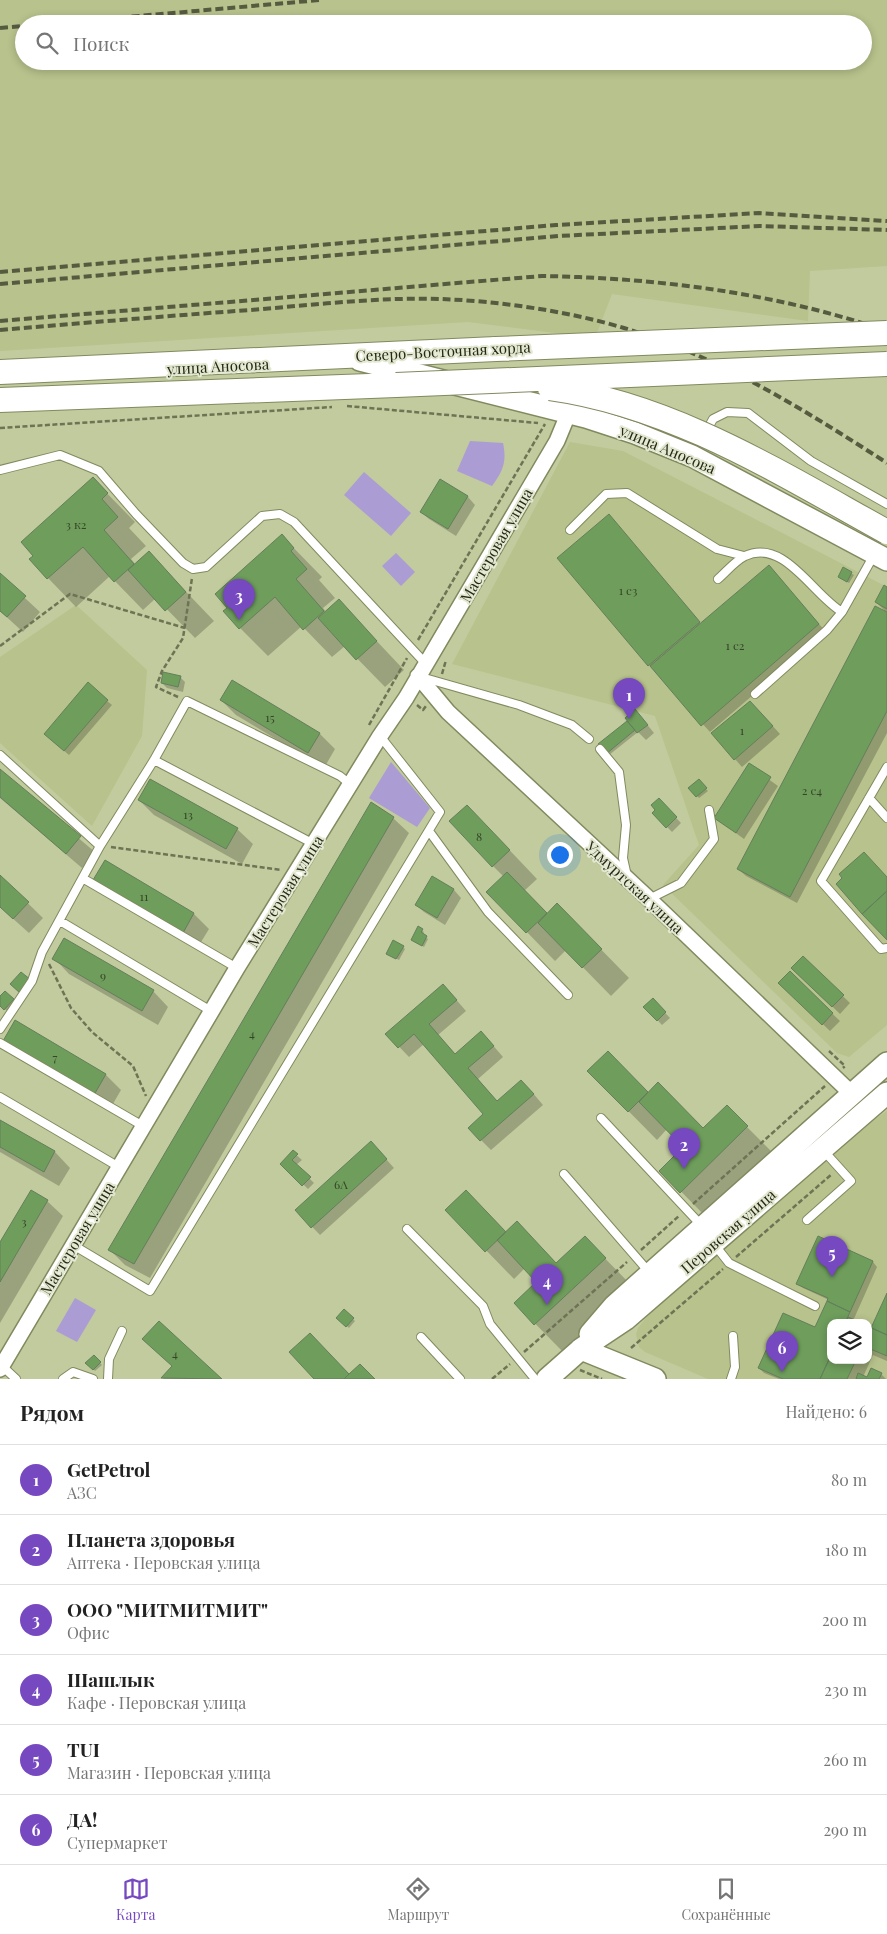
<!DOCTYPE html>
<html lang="ru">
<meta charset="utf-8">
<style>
:root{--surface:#fff;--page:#f6f6f6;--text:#222;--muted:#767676;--line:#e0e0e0;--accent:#7749c1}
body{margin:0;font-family:"Playfair Display",serif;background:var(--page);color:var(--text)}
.controls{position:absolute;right:15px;bottom:15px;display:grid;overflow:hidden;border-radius:10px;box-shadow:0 2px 8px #0003}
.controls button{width:45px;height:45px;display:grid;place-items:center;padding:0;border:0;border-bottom:1px solid var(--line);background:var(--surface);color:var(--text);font:25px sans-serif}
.you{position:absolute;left:559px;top:854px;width:18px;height:18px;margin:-12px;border:4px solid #fff;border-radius:50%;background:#1a73e8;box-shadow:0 0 0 8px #1a73e833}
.badge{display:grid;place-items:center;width:32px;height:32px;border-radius:50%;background:var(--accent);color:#fff;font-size:16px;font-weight:700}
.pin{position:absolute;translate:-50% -41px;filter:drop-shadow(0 1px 2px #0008)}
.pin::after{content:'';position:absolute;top:26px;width:18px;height:15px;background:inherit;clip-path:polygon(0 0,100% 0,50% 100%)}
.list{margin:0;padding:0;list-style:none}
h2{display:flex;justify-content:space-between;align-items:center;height:65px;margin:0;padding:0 20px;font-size:21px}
h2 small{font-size:16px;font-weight:400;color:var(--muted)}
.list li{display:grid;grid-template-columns:32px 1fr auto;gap:15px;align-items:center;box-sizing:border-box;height:70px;padding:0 20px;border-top:1px solid var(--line)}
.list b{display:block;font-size:19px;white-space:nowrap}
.list p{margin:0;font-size:16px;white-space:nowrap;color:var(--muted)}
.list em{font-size:16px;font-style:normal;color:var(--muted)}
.icon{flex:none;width:28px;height:28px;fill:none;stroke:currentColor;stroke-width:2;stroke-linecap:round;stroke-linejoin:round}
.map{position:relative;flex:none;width:887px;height:1379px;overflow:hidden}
.search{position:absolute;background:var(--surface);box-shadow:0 2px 8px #0003;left:15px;right:15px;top:15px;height:55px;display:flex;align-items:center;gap:12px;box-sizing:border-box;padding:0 18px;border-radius:28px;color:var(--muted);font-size:19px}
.sheet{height:485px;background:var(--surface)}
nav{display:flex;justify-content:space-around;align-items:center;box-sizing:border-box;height:70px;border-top:1px solid var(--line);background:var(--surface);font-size:14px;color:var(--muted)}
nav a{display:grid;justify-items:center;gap:2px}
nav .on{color:var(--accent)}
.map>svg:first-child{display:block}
</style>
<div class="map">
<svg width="887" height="1379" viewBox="0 0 887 1379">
<rect width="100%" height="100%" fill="#c1cb9d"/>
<path fill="#b7c28c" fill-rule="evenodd" d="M0 0H887V266L810 271 808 321 612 294 595 338 468 322 0 351ZM24 24H863V61H24Z
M570 442 623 451 887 587V1025L849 1057 837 1053 663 885 699 845 655 716 452 664Z
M76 605 147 670 142 736 92 826 0 743V657Z
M887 1111V1379H708L645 1352 639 1347 636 1334 638 1328 650 1313 869 1123ZM831 1323H868V1360H831Z"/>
<path fill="#ac9cd4" d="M470 441 503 443C507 462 503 471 492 486L457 471Z
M364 472 411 513 391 536 344 495Z
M396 553 415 572 401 586 382 566Z
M391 762 430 808 417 827 369 798Z
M75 1298 96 1310 77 1342 56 1331Z"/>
<path fill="#0003" d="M93 479 135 522 129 528 146 546 131 559 136 565 149 553 214 621 195 638 156 598 143 610 110 576 76 607 48 578Z
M440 481 468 497 475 505 456 536 429 519 421 512Z
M616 524 701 624 776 574 826 632 710 732 649 665Z
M282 536 322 577 319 580 335 598 323 608 326 612 339 601 404 670 385 687 345 646 332 657 302 626 268 656 240 628Z
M844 569 854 575 849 583 839 577Z
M0 575 40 612 23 632 0 611Z
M887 588V613L876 602Z
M887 613V733L797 903 746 876 738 869Z
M180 677 185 682 183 692 167 688 162 683Z
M232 682 320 734 335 749 324 768 236 715 221 700Z
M107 701 112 705 69 755 50 739Z
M758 710 780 734 742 767 713 734Z
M642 718 654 733 646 740 638 732 609 755 600 745 629 721Z
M749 765 778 786 744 839 715 818Z
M0 771 96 853 82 868 0 798Z
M150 780 237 829 253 844 242 864 154 815 139 800Z
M698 781 708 791 699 798 690 788Z
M659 800 681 823 672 832 653 813 657 810Z
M393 818 409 833 150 1278 125 1265 110 1250Z
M495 835 537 879 524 891 547 915 585 933 629 978 611 996 566 950 555 961 488 892 504 877 493 866Z
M106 862 194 914 209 929 198 947Z
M0 876 43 918 29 933 0 907Z
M432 878 454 890 461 898 445 925 424 912 416 905Z
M422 930 424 932 422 935 428 939 424 947 412 940Z
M403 947 405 949 399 960 390 955Z
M54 958 153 991 168 1007 158 1025 69 974Z
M803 958 850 1003 840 1014 793 968Z
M790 973 840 1021 830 1031 780 983Z
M5 992 15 1002 7 1011 0 1005V997Z
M453 996 466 1011 438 1035 456 1055 491 1043 503 1057 478 1079 497 1102 532 1092 543 1105 491 1150 481 1140 485 1114 424 1044 409 1057 387 1034Z
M653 1000 670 1018 662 1025 645 1007Z
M15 1022 106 1075 121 1090 110 1109Z
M608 1053 648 1094 703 1130 727 1107 775 1155 709 1220 661 1171 685 1147 667 1129 657 1140 589 1071Z
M0 1121 55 1152 70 1168 59 1186 0 1152Z
M378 1150 394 1168 320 1235 296 1210Z
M293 1152 302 1160 296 1165 314 1183 308 1189 282 1164Z
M47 1201 63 1216 0 1323V1244Z
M447 1210 506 1233 545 1251 557 1264 585 1238 633 1287 564 1353 515 1303 538 1282 525 1268 514 1279Z
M818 1238 873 1262 877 1267 853 1321 858 1323H831V1360H868V1327L872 1329 887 1296V1361L873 1355 863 1377 868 1379 881 1374 886 1379H779L764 1373 759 1368 816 1329 829 1300 803 1288 798 1284Z
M344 1311 355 1321 349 1328 338 1318Z
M159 1322 220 1379H163L173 1366Z
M94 1356 102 1365 95 1371 87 1363Z"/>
<path fill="#6e9d5c" stroke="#647f5b" d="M93 477 108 493 102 499 118 517 104 530 134 564 114 582 83 547 47 579 29 559 33 556 21 542Z
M440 479 468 496 448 529 420 512Z
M609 514 700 622 648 666 557 558Z
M282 534 294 548 291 551 307 569 296 579 324 611 303 630 275 597 239 629 223 611 227 608 215 594Z
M149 551 186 592 165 611 128 570Z
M769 565 819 624 701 726 650 666Z
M843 567 852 572 847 582 838 577Z
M0 573 26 596 7 617 0 611Z
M884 585 887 587V609L875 602Z
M339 599 377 641 356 660 318 618Z
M875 606 887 612V711L790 897 737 869Z
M163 672 181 676 178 687 161 683Z
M232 680 320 733 308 753 220 700Z
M88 682 108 700 64 751 44 734Z
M750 701 773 726 734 760 711 733Z
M635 709 648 725 637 733 625 718Z
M627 721 635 730 606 754 598 744Z
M749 763 771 777 736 833 714 818Z
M0 769 81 836 66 854 0 797Z
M150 779 238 828 226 849 138 800Z
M699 779 707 788 696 797 688 788Z
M659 798 677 817 666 828 652 813 655 810 651 805Z
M371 802 394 817 134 1264 108 1250Z
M467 805 510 850 492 867 449 821Z
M864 852 887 877V891L862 914 836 884 842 878 839 874Z
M105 860 194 913 183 933 93 880Z
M507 872 547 913 526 933 486 892Z
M0 875 29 902 13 919 0 907Z
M432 876 454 889 437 918 415 905Z
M887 891V940L862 914Z
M557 903 602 949 582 968 538 923Z
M418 926 423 929 421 932 427 936 422 946 411 940Z
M64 938 154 990 142 1011 52 959Z
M393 940 404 946 396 959 386 954Z
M803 956 844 995 832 1007 791 968Z
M790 971 833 1013 822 1025 778 983Z
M21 972 31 980 20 993 10 984Z
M443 984 457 1000 429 1024 455 1054 481 1031 494 1046 468 1068 497 1101 521 1080 534 1094 480 1141 468 1128 483 1114 414 1034 398 1048 385 1034Z
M5 991 14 999 4 1010 0 1006V996Z
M653 998 666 1012 657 1021 643 1007Z
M15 1020 106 1074 94 1095 3 1041Z
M608 1051 648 1092 628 1112 587 1071Z
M658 1082 703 1128 727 1105 748 1126 680 1193 659 1171 683 1147 639 1102Z
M0 1120 55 1151 44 1172 0 1147Z
M371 1141 387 1159 311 1228 295 1210Z
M293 1150 298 1154 292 1160 311 1177 302 1186 280 1164Z
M31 1190 48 1200 0 1282V1242Z
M466 1190 506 1232 485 1252 445 1210Z
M517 1221 556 1263 585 1236 606 1258 534 1325 514 1303 536 1282 497 1240Z
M818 1236 873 1261 850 1312 827 1301 828 1298 796 1284Z
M887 1293V1335L871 1328Z
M827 1301 850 1312 845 1323H831V1355L820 1379H783L758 1368 783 1313 815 1327Z
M344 1309 354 1318 346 1327 336 1318Z
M848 1317 861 1323H845Z
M159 1321 222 1379 161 1378 172 1366 142 1339Z
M868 1326 887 1335V1356L868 1348Z
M310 1333 349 1374 344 1379H314L289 1352Z
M94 1355 101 1362 93 1370 85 1363Z
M831 1355V1360H856L847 1379H820Z
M360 1364 375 1379H344L349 1374Z
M871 1368 882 1373 879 1379H856L858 1373 867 1377Z"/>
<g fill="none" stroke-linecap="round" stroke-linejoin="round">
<defs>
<path id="lane" d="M706 432 713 419 727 412 748 413 811 461 887 504
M0 470 60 455 99 471 136 514 183 563 193 569 206 567 262 516 280 514 294 522 426 664
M570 530 606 494 627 493 717 549 744 556
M718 579C726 572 735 561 745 556 784 538 812 594 842 612L874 555
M421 677 519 705 572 725 589 739
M755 694 827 630 842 612
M600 749 619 772 626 825 623 858 627 876
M0 755 100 846
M154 760 314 844
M887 767 821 881 881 949 887 948
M869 798 887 818
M429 831 488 912 568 995
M84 879 237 968
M649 899 681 883 714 839 709 810
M60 921 211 1011
M0 1029 32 981 42 952 100 846 154 760 187 701 340 776 351 785
M0 1043 143 1126
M0 1097 119 1167
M601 1118 702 1226
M564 1174 649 1272
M807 1220 851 1181 823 1150
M407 1229 483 1306 490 1324 535 1379
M714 1244 729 1263 815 1306
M73 1245 150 1291 440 812 380 736
M421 1337 460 1379
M1 1365 16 1379
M63 1379 73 1372 93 1379
M108 1379 109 1359 122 1331
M731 1379 735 1367 733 1336"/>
<path id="street" d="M418 676 448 712 649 899 853 1095
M0 1369 237 968 380 736 406 698 557 441 569 412"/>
<path id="secondary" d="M360 360 586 417 635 433 692 456 887 560
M590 1334 614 1306 887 1063
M581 1349 655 1379
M547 1379 581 1349 626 1319 887 1093"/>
<path id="primary" d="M0 372 496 349
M0 400 396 385"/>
</defs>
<use href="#lane" stroke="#818a5f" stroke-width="10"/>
<use href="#street" stroke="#818a5f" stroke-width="18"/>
<use href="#secondary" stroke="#818a5f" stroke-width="24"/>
<use href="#primary" stroke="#818a5f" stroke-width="26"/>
<path stroke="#6d7354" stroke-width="2.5" stroke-dasharray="5 2.5" stroke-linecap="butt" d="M347 406 538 423
M0 428 332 407
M418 640 545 424
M0 646 70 594 185 628
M442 674 446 660
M178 697 156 687 162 671 183 638 192 578
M417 705 423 710 426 706
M369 725 407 658
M111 847 282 870
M49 964 71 1008 92 1032 133 1066 146 1096
M829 1051 845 1066 843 1068
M693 1204 825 1086
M641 1250 680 1215
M736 1257 832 1174
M631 1348 723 1269
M524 1352 627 1262
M580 1370 602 1379
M492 1379 510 1364"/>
<use href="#lane" stroke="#fff" stroke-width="8"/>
<use href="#street" stroke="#fff" stroke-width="15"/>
<use href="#secondary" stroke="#fff" stroke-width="21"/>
<use href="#primary" stroke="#fff" stroke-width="24"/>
<path stroke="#565b40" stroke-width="4" stroke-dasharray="8 4" stroke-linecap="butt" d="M48 24 320 0
M0 28 24 26
M0 272 556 225 759 213 887 221
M0 284 558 236 760 226 887 230
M0 321 542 276C659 278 776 293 887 331
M0 330C83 323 167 316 250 310 313 305 377 297 440 299 499 301 567 311 624 328 720 357 803 409 887 463"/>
<defs>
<path id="primary-bridge" d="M496 349 887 333
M396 385 887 364
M550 388C673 405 780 473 887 532"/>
</defs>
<use href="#primary-bridge" stroke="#818a5f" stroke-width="26" stroke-linecap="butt"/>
<use href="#primary-bridge" stroke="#fff" stroke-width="24"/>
</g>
<g text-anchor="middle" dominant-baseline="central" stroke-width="4" stroke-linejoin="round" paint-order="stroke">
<g font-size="12" fill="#374528">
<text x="76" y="524">3 к2</text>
<text x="628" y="590">1 с3</text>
<text x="735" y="645">1 с2</text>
<text x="270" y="717">15</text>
<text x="742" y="730">1</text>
<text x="812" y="790">2 с4</text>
<text x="188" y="814">13</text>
<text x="479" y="836">8</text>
<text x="144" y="896">11</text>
<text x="103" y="975">9</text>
<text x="252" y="1033">4</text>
<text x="55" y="1057">7</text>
<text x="341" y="1184">6А</text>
<text x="24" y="1221">3</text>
<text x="175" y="1353">4</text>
</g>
<g font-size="15" fill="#252816" stroke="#e3e8d1">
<text transform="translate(443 351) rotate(-3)">Северо-Восточная хорда</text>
<text transform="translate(218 366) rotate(-3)">улица Аносова</text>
<text transform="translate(668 449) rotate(23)">улица Аносова</text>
<text transform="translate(496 545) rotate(-60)">Мастеровая улица</text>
<text transform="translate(635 887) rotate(43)">Удмуртская улица</text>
<text transform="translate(285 891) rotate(-58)">Мастеровая улица</text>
<text transform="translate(728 1231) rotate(-41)">Перовская улица</text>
<text transform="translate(77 1238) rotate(-59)">Мастеровая улица</text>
</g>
</g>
</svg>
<div class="controls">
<button><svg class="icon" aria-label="layers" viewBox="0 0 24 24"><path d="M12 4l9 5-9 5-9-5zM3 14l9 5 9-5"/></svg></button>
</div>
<div class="you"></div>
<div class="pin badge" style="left:629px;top:719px">1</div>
<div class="pin badge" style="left:684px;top:1169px">2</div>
<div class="pin badge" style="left:239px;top:620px">3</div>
<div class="pin badge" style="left:547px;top:1305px">4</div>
<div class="pin badge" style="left:832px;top:1277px">5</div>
<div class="pin badge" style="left:782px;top:1372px">6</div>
<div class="search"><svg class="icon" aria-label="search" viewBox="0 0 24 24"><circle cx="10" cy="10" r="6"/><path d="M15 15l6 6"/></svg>Поиск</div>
</div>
<section class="sheet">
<h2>Рядом<small>Найдено: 6</small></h2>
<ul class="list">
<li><span class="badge">1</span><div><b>GetPetrol</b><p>АЗС</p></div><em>80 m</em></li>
<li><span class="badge">2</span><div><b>Планета здоровья</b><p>Аптека · Перовская улица</p></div><em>180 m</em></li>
<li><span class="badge">3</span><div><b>ООО &quot;МИТМИТМИТ&quot;</b><p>Офис</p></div><em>200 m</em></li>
<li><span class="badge">4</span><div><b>Шашлык</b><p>Кафе · Перовская улица</p></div><em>230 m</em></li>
<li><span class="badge">5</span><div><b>TUI</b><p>Магазин · Перовская улица</p></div><em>260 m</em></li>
<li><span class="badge">6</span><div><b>ДА!</b><p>Супермаркет</p></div><em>290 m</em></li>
</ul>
</section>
<nav>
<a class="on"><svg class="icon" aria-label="map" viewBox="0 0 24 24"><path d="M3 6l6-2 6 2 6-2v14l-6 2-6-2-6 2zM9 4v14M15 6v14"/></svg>Карта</a>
<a><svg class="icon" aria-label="directions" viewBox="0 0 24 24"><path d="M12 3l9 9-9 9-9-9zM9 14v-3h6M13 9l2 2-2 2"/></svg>Маршрут</a>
<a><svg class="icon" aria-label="saved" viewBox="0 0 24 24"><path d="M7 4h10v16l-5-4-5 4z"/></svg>Сохранённые</a>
</nav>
